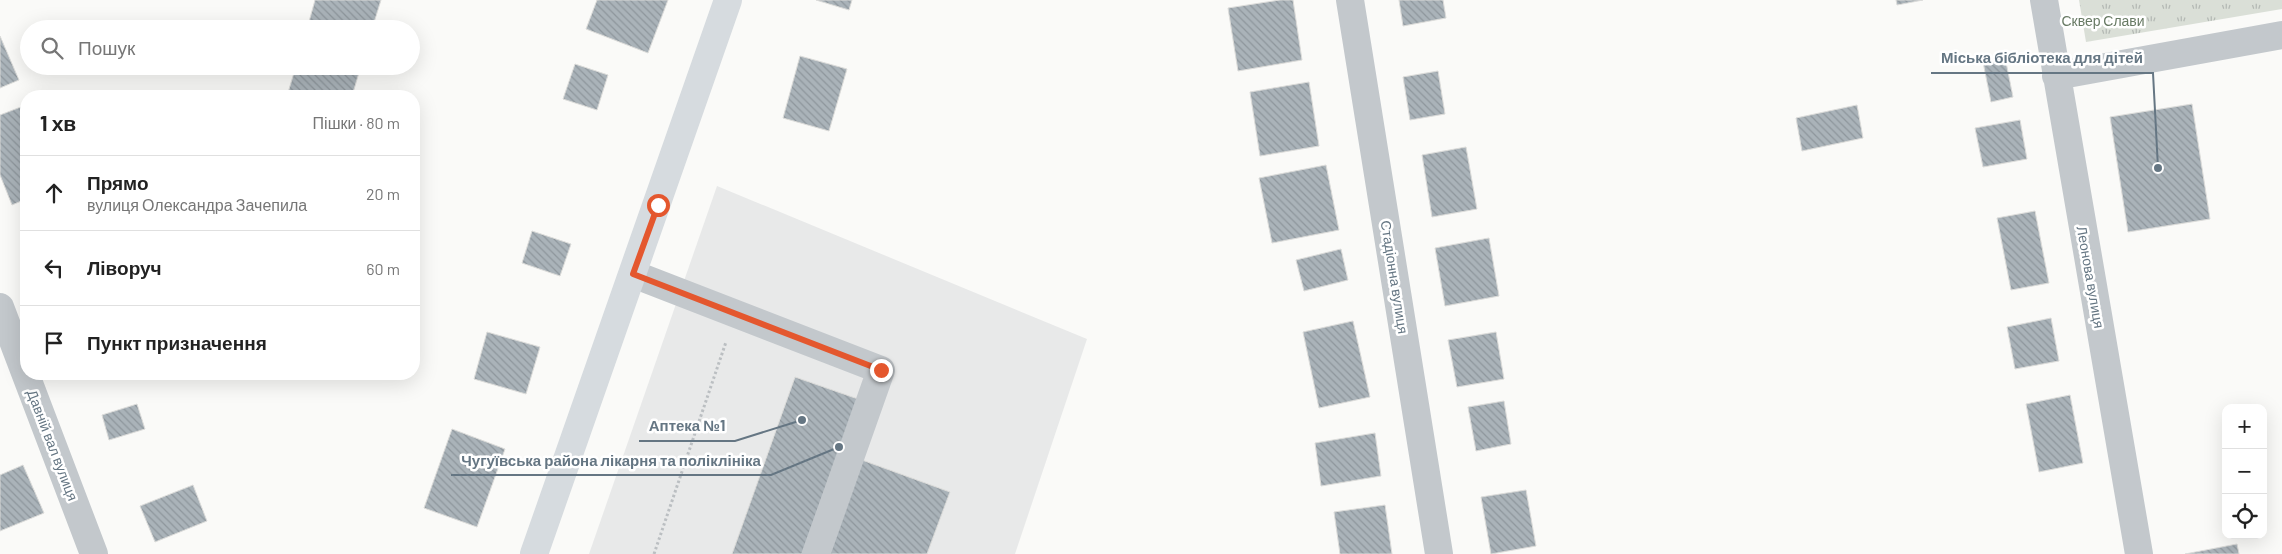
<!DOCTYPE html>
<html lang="uk">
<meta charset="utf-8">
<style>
:root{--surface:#fff;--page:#f6f6f6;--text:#222;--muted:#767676;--line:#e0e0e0}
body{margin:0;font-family:Barlow,sans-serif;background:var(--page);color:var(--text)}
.controls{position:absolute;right:15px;bottom:15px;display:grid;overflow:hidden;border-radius:10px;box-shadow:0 5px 20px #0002}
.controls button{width:45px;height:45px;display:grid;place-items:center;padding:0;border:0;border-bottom:1px solid var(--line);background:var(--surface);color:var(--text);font:25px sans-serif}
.stop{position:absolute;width:15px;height:15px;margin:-11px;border:4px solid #e4572e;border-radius:50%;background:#fff}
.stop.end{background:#e4572e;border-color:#fff;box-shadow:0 1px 5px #0008}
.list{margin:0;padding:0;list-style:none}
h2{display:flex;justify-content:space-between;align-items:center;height:65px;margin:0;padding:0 20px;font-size:21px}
h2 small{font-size:16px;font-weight:400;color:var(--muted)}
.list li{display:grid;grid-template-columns:32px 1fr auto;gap:15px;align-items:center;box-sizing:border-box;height:75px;padding:0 20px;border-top:1px solid var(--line)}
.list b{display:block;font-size:19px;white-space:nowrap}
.list p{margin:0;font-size:16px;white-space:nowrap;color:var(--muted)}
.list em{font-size:16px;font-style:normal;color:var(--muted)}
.icon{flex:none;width:28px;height:28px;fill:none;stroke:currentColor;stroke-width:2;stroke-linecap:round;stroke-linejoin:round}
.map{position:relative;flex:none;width:2282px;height:554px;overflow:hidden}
.search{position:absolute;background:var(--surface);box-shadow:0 5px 20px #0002;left:20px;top:20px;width:400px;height:55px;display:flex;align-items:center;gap:12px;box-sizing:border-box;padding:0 18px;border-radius:28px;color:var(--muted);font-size:19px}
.panel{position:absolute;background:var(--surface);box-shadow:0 5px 20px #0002;left:20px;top:90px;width:400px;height:290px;border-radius:20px}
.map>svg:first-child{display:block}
</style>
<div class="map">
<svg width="2282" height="554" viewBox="0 0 2282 554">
<defs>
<pattern id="grass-tufts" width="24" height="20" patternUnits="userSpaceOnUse" patternTransform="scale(1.25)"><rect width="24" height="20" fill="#dadfd7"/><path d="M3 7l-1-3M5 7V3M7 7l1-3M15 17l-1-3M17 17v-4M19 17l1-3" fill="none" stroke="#b4b9b4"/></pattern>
<pattern id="building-back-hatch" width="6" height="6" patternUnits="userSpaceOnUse" patternTransform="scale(1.25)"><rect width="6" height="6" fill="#aab3b9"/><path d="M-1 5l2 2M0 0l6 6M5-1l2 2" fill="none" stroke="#8e969c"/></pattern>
</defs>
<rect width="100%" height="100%" fill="#fafaf8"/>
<path fill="#e8e9e9" d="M717 186 1087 339 1015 554H589Z"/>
<path fill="url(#grass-tufts)" d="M2079 0H2282V9L2086 42Z"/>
<path fill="url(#building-back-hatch)" stroke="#dcdcda" d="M315 0H381L372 29H307Z
M597 0H668L648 53 586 29Z
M816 0H852L849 10Z
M1280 0H1293L1302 60 1238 71 1228 8Z
M1399 0H1443L1446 18 1403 26Z
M1896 0H1923L1897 5Z
M0 36 19 80 0 88Z
M800 56 847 69 829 131 783 118Z
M2005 57 2013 97 1991 102 1983 62Z
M575 64 608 75 597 110 563 99Z
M296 66H361L352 96H287Z
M1438 71 1445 114 1410 120 1403 77Z
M1309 82 1319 146 1260 156 1250 92Z
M2192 104 2210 219 2128 232 2110 117Z
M26 105V199L12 205 0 175V115Z
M1857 105 1863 138 1802 151 1796 118Z
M2020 120 2027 159 1983 167 1975 128Z
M1466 147 1477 209 1432 217 1422 155Z
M1326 165 1339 230 1272 243 1259 178Z
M2035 211 2049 283 2011 290 1997 218Z
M532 231 571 244 560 276 522 263Z
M1489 238 1499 296 1445 306 1435 248Z
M1341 249 1348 280 1304 291 1296 260Z
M2051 318 2059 361 2015 369 2007 327Z
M1353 321 1370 397 1319 408 1303 332Z
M487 332 540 347 526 394 474 379Z
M1496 332 1504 379 1457 387 1448 340Z
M795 377 858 399 862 460 950 492 927 554H828L820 506 802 554H732Z
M2070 395 2083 463 2039 472 2026 404Z
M1504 401 1511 444 1476 451 1468 407Z
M137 404 145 429 109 440 102 415Z
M452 429 505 449 477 527 424 508Z
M1375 433 1381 476 1321 486 1315 443Z
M23 465 44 513 0 531V475Z
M193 485 207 521 155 542 140 506Z
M1526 490 1536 546 1491 554 1481 497Z
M1385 505 1392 554H1340L1334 512Z
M2237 544 2239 554H2185Z"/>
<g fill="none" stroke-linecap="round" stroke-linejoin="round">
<path stroke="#bbbfc2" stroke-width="3" stroke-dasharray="2.5 2.5" stroke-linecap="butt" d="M654 554 726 342"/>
<path stroke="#c3c8cc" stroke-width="28" d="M1350 0 1439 554
M2044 0 2139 554
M2056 76 2282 35
M633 274 881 370 816 554
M0 307 94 554"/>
<path stroke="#d6dbdf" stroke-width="28" d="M534 554 728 0"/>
</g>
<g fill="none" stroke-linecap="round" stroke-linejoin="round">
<path stroke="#e4572e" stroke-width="6" d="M658 205 633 274 881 370"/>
</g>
<g text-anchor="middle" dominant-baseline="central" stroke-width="5" stroke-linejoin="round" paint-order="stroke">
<g font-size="14" fill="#687a64" stroke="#fff">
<text x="2103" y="20">Сквер Слави</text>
</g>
<g font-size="14" fill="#657683" stroke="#fff">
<text transform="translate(1395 277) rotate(81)">Стадіонна вулиця</text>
<text transform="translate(2091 277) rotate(80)">Леонова вулиця</text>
<text transform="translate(53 445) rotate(69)">Давній вал вулиця</text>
</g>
</g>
<path fill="none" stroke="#657683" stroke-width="2" d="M2158 168L2153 73H1931M802 420L735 441H639M839 447L771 475H451"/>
<g fill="#657683" stroke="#fff" stroke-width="2">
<circle cx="2158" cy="168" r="5"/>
<circle cx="802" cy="420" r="5"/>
<circle cx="839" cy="447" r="5"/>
</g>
<g font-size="15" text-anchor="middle" font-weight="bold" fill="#657683" stroke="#fff" stroke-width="5" stroke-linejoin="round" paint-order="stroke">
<text x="2042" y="63">Міська бібліотека для дітей</text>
<text x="687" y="431">Аптека №1</text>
<text x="611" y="466">Чугуївська района лікарня та поліклініка</text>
</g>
</svg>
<div class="controls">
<button>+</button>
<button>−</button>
<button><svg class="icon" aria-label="locate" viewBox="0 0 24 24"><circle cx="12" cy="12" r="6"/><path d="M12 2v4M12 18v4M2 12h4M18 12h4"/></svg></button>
</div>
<div class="stop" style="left:658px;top:205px"></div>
<div class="stop end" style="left:881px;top:370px"></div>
<div class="search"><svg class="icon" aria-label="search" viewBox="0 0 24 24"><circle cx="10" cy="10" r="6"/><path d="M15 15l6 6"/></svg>Пошук</div>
<section class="panel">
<h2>1 хв<small>Пішки · 80 m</small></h2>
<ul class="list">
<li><svg class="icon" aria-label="ahead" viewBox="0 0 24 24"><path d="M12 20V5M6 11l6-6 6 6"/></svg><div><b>Прямо</b><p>вулиця Олександра Зачепила</p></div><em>20 m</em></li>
<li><svg class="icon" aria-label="left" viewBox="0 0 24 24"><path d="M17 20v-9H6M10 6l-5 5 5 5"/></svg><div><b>Ліворуч</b></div><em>60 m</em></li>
<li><svg class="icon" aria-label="arrive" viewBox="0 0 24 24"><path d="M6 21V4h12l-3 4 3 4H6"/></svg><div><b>Пункт призначення</b></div></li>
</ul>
</section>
</div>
